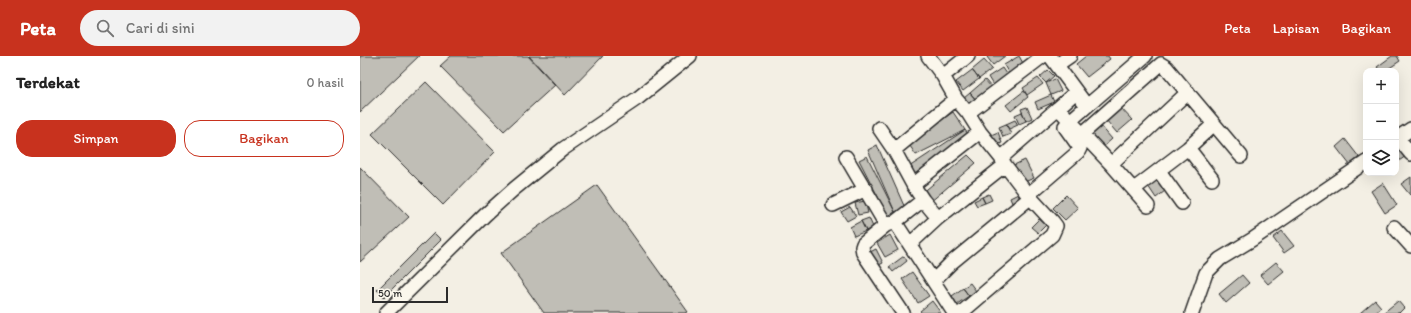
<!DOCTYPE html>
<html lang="id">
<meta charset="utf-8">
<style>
:root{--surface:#fff;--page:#f2f2f2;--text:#222;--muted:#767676;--line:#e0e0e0;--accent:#c8321e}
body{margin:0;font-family:Itim,sans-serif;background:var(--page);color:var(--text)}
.controls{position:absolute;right:12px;top:12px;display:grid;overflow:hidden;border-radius:8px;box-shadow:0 4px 16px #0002}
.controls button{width:36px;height:36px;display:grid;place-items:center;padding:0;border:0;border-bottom:1px solid var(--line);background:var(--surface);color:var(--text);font:20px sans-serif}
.scale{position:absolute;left:12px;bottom:10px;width:76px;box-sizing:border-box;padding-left:4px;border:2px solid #2b2b2b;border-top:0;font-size:11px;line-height:14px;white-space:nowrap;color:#2b2b2b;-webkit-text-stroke:3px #fbf7ec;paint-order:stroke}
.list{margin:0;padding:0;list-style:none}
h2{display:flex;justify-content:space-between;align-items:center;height:52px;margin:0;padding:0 16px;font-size:17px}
h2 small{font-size:13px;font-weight:400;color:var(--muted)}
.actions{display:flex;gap:8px;padding:12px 16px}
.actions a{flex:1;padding:9px 0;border:1px solid var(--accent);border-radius:16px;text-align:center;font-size:14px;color:var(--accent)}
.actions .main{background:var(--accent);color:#fff}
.icon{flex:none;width:22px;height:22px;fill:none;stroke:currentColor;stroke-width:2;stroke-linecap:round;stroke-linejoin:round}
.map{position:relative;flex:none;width:1051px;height:257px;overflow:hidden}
header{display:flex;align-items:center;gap:24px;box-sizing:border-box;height:56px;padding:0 20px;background:var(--accent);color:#fff}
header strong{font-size:19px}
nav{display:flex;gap:22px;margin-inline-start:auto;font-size:14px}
.search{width:280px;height:36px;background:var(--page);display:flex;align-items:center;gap:10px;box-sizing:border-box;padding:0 14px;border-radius:22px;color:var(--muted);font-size:15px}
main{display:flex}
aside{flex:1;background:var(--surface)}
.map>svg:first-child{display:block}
</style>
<header>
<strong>Peta</strong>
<div class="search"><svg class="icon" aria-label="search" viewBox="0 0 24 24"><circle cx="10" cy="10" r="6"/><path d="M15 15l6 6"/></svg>Cari di sini</div>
<nav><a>Peta</a><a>Lapisan</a><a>Bagikan</a></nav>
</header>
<main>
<aside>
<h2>Terdekat<small>0 hasil</small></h2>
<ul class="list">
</ul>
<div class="actions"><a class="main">Simpan</a><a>Bagikan</a></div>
</aside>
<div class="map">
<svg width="1051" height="257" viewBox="0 0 1051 257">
<rect width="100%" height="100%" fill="#f3efe4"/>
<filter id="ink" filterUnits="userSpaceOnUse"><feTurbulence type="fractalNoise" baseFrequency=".025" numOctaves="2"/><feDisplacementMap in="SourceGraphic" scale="8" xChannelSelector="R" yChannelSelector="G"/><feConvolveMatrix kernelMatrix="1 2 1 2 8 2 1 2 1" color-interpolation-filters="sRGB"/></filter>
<g filter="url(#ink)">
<path fill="#c0beb6" stroke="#2b2b2b" d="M0 0H59L0 56Z
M91 0H168L195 29 144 75 80 10Z
M169 0H243L205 39Z
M629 0H645L633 9 627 1Z
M659 0 664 9 649 18 644 9Z
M726 0H748L750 3 727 21 716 8Z
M1032 0H1037L1040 5 1025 15H1020L1017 11Z
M624 4 632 13 619 23 612 14Z
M642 12 648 21 634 31 628 21Z
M612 14 619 23 603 35 596 26Z
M688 14 694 20 686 27 680 21Z
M678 22 683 28 667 39 663 32Z
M695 23 701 35 691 39 686 27Z
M625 24 632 32 617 45 610 37Z
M66 26 135 96 83 149 12 78Z
M664 35 668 41 651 55 646 49Z
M610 37 617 45 611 50 604 42Z
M691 39 694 46 678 53 675 46Z
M667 51 672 62 666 65 661 53Z
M760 51 772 64 757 77 746 64Z
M593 56 605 74 556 99 548 87Z
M662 56 666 65 659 68 655 59Z
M655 64 658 69 649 73 646 68Z
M646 68 651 78 643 81 639 71Z
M740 69 752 83 742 92 730 78Z
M605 74 608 78 556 119 549 111Z
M638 76 642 87 635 89 631 79Z
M985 83 999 101 990 109 976 91Z
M1036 87 1046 100 1036 107Z
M517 89 545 152 535 156 508 94Z
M608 99 616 107 569 147 561 138Z
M507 100 535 156 528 160 499 104Z
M665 104 674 122 662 127 654 109Z
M0 111 49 161 0 206Z
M1051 121V138L1050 139 1041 128Z
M797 124 805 135 796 142 788 130Z
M1023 127 1037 149 1025 157 1011 135Z
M237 129 328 256 326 257H184L141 197Z
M629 138 632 144 625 147 622 141Z
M658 138 660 143 652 147 650 142Z
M706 139 718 152 705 164 693 152Z
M622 141 625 147 617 150 614 145Z
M505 145 508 157 498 159 495 147Z
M490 151 496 160 487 165 481 156Z
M509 162 513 171 506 175 501 165Z
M679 163 686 169 678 177 671 171Z
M501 165 506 175 494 180 490 171Z
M922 175 934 190 924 197 913 182Z
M74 177 81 184 24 241 17 234Z
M530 179 538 194 525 201 517 187Z
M516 193 523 207 513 212 506 198Z
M544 200 547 205 533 216 529 211Z
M916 206 924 215 908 228 900 219Z
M552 216 569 240 558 247 542 223Z
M882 219 889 227 866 247 859 238Z
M610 227 616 235 609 240 603 232Z
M603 232 609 240 597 248 592 240Z
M1015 244 1021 251 1014 257H1000Z
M572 245 581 257H562L560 255Z
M1038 245 1044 252 1039 257H1023Z"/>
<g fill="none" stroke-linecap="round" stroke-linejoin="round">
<defs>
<path id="minor" d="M568 0 583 20 596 43 608 57 620 76 641 102 645 109 668 139 693 166 696 170 692 179 601 257
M690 0 727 50 785 0
M697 9 710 0
M583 20 608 0
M698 52 716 36
M608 57 683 0
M705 70 710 65 751 108 788 150
M519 72 534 94 553 129 563 144 535 166 526 169 503 188 502 191 503 197 543 257
M722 78 801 8 806 11 881 100
M1038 82 1051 98
M1036 83 1051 73
M828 92 852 123
M534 94 596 43
M486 101 526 169
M641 102 698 52 710 65 727 50
M751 108 828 36
M799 115 822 147
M553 129 620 76
M774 133 828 92 854 68
M668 139 718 96 720 92 705 71
M563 144 578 162
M473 149 506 133
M535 166 594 257
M1034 171 1051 190
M550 188 578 162 645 109
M574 224 591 207 671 141
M26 257 125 159 154 133 203 93 278 42 330 0
M832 257 846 217 860 203 893 183 1006 106"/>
</defs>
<use href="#minor" stroke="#2b2b2b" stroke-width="16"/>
<use href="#minor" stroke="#fbf7ec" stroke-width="13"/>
</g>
</g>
</svg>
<div class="controls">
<button>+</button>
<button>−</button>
<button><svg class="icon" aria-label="layers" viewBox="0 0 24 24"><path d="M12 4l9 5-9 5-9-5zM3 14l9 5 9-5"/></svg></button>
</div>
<div class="scale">50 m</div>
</div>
</main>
